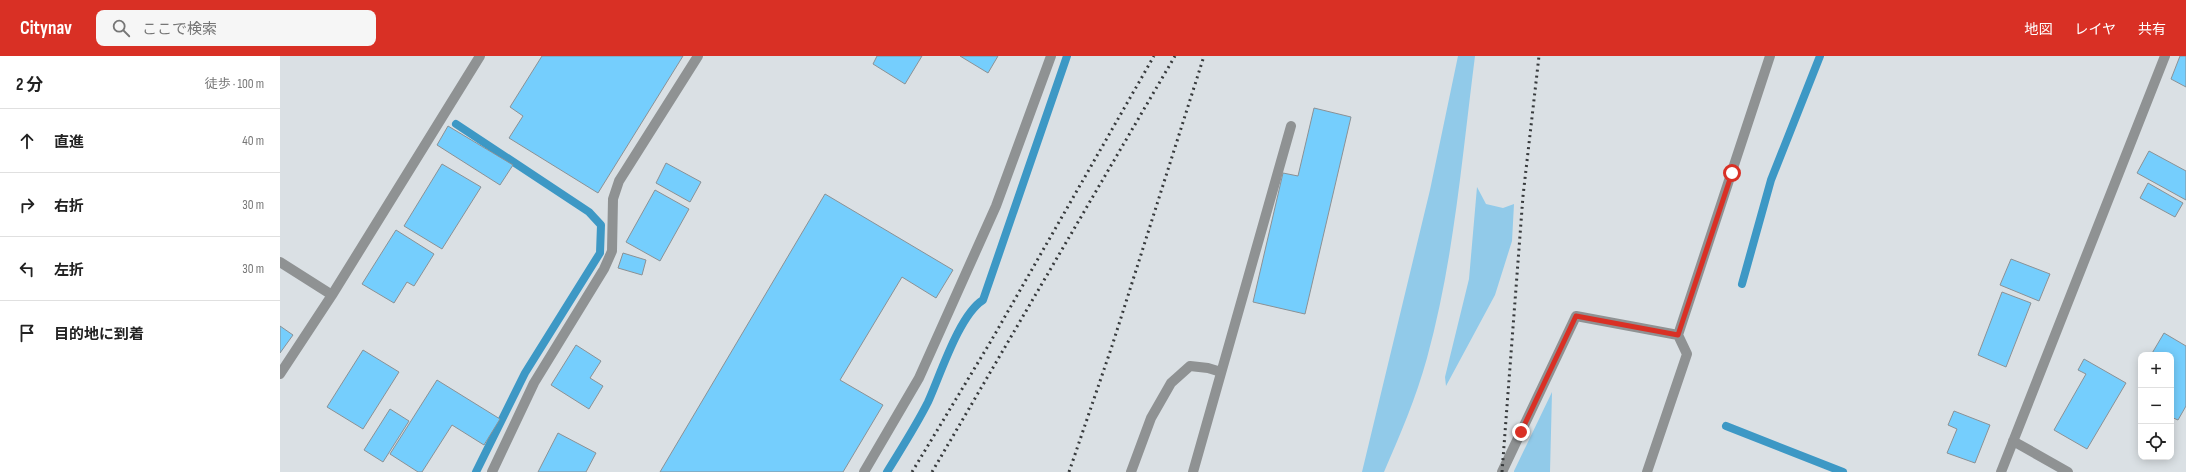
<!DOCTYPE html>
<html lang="ja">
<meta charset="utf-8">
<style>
:root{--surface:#fff;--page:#f6f6f6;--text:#222;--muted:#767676;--line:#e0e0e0;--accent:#d93025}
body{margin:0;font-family:"Sofia Sans Condensed","Noto Sans JP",sans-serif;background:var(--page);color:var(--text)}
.controls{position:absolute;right:12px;bottom:12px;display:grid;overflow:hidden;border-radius:8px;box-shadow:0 2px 10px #0003}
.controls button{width:36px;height:36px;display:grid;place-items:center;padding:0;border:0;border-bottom:1px solid var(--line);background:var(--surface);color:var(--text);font:20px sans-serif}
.stop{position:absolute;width:12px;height:12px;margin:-9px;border:3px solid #d93025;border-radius:50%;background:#fff}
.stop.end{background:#d93025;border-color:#fff;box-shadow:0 1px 4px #0008}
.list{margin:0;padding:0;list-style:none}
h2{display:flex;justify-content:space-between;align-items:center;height:52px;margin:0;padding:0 16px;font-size:17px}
h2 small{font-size:13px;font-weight:400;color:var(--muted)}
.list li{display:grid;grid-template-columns:26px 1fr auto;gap:12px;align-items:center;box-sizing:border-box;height:64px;padding:0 16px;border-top:1px solid var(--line)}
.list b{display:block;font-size:15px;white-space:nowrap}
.list em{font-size:13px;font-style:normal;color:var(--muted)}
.icon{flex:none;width:22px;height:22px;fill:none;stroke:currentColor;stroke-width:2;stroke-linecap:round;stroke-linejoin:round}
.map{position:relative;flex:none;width:1906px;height:416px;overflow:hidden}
header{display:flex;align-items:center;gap:24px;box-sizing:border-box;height:56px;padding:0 20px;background:var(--accent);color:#fff}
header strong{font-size:19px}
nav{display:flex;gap:22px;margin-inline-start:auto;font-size:14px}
.search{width:280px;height:36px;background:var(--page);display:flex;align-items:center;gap:10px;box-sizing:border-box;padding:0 14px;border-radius:8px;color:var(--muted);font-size:15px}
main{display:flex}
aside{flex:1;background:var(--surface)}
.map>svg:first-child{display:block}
</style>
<header>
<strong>Citynav</strong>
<div class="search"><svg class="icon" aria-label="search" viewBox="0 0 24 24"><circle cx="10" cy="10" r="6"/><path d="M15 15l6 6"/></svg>ここで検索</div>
<nav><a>地図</a><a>レイヤ</a><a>共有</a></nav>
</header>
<main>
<aside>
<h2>2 分<small>徒歩 · 100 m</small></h2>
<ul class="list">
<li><svg class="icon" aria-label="ahead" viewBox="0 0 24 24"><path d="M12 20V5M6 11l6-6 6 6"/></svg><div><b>直進</b></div><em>40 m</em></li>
<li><svg class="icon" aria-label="right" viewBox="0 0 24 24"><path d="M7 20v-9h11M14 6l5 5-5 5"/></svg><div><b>右折</b></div><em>30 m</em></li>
<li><svg class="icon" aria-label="left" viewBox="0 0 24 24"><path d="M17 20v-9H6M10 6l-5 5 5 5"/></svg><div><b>左折</b></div><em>30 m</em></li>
<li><svg class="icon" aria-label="arrive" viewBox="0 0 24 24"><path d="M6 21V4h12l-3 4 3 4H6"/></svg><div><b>目的地に到着</b></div></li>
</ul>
</aside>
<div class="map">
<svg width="1906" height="416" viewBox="0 0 1906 416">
<rect width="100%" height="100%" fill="#dae0e4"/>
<path fill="#91cae9" d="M1178 0H1195C1182 101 1174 204 1147 302 1136 342 1120 379 1104 416H1082L1150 134Z
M1197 131 1206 148 1223 152 1234 148 1232 185 1215 239 1166 330 1165 321 1189 223Z
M1272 336 1270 416H1234V415Z"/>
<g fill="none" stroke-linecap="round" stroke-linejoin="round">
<path stroke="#3d98c5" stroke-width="8" d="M176 68 309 156 321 169 320 197 245 317 196 416
M1462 228 1491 124 1540 0
M1446 370 1563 416
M607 416C621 393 636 370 648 346 660 320 679 259 703 244L787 0"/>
</g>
<path fill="#75cefd" stroke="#8b9195" d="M262 0H403L318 137 229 82 243 60 230 51Z
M597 0H642L625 28 593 8Z
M680 0H718L708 17Z
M1900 0H1906V31L1891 23Z
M1034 52 1071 61 1025 258 973 246 1003 117 1018 120Z
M168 70 233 109 220 129 157 89Z
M1869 95 1906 115V144L1857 117Z
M386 107 421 126 410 146 376 127Z
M162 108 201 131 162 193 124 170Z
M1868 127 1903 147 1895 161 1860 142Z
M375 134 409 153 380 205 346 186Z
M545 138 673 214 656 242 622 221 560 324 603 349 563 416H380Z
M116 174 154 198 134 230 127 226 114 247 82 228Z
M343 197 366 204 362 219 338 212Z
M1731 203 1770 218 1759 245 1720 229Z
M1722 236 1751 247 1726 311 1698 299Z
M0 270 13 279 0 297Z
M1884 277 1906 290V350L1898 364 1891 361V299H1871Z
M296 289 321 305 310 322 323 330 309 353 271 329Z
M83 294 119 316 83 373 47 351Z
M1804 303 1846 327 1807 393 1774 374 1806 318 1798 314Z
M157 324 220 363 204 389 172 369 142 416H138L110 398Z
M110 353 129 365 103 406 84 394Z
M1674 355 1710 369 1695 407 1667 397 1677 373 1668 369Z
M278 377 316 397 306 416H258Z"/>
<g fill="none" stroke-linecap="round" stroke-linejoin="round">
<path stroke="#8f9293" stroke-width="10" d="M0 206 52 239
M1398 279 1490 0
M0 318 52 239 200 0
M1733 385 1788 416
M212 416 254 327 324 213 332 195 333 143 339 125 418 0
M584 416 639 322 716 150 771 0
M851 416 871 362 891 327 910 310 928 312 941 316
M913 416 1011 70
M1222 416 1296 260 1398 279 1407 298 1367 416
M1721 416 1885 0"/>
<path stroke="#373a3c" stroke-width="3" stroke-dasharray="2 4" stroke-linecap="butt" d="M632 416 711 285 874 0
M652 416 895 0
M789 416 832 290 924 0
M1222 416 1243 140 1259 0"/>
</g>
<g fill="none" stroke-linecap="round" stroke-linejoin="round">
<path stroke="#d93025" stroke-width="5" d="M1241 376 1296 260 1398 279 1452 117"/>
</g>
</svg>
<div class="controls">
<button>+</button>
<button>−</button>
<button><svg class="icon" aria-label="locate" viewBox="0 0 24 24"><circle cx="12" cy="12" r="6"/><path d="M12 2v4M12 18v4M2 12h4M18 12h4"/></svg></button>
</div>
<div class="stop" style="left:1452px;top:117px"></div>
<div class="stop end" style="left:1241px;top:376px"></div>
</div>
</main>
